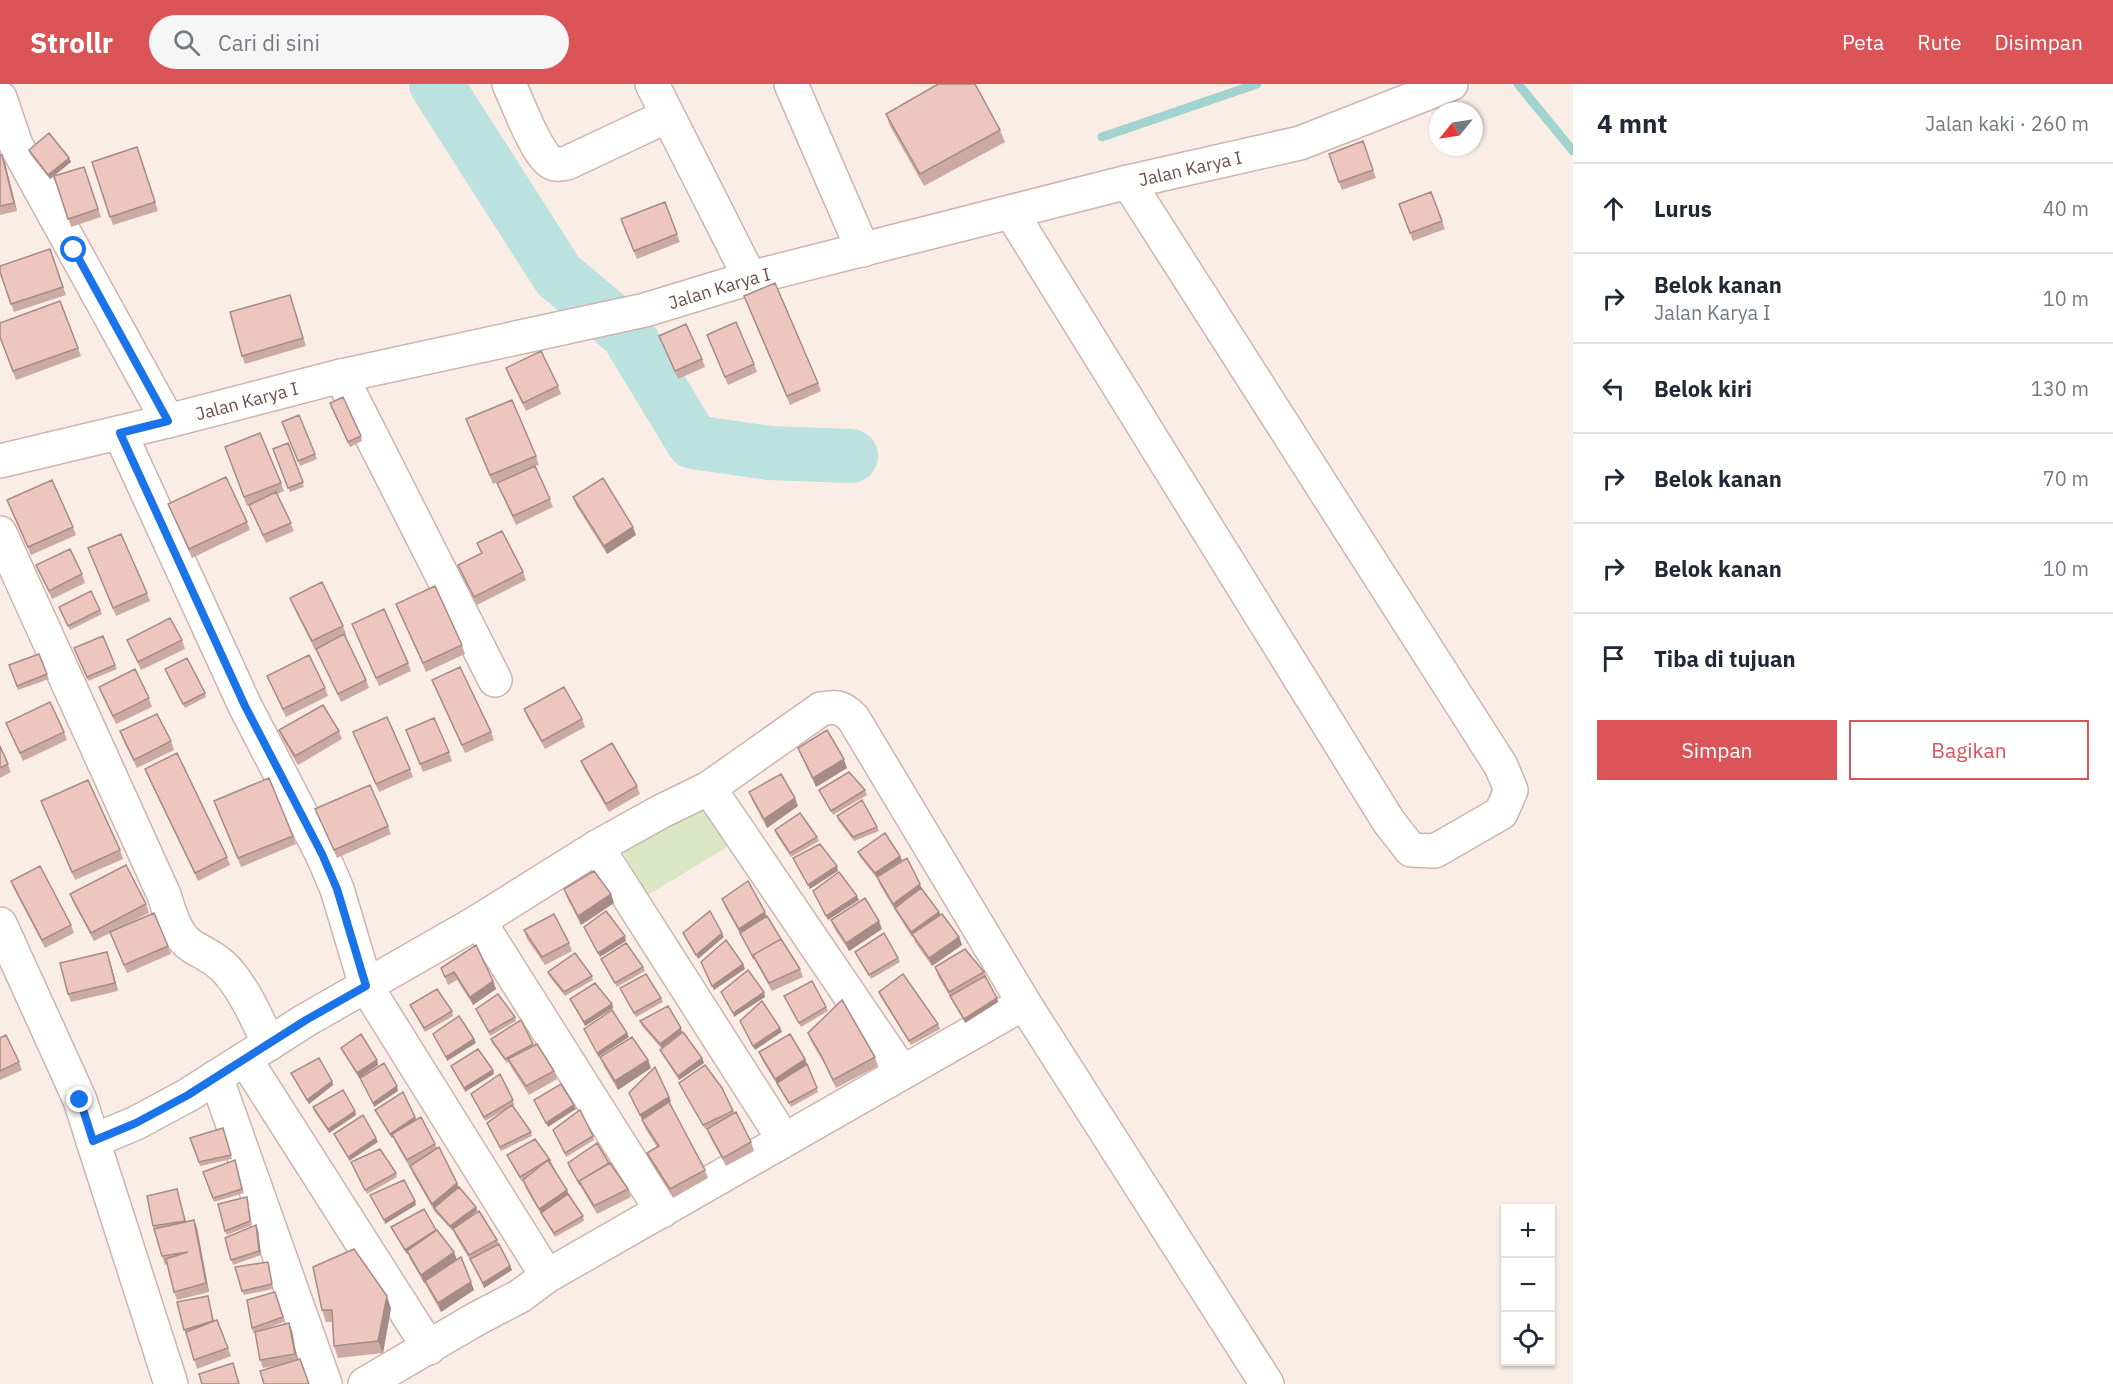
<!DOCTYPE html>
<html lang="id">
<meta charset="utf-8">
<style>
:root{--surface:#fff;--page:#f6f6f7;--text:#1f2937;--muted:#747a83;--line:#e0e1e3;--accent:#da5458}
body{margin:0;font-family:"IBM Plex Sans",sans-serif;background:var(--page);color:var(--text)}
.controls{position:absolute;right:18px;bottom:18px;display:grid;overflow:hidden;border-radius:0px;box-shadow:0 2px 4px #0004}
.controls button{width:54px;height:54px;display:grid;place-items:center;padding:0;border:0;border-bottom:2px solid var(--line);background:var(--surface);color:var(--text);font:30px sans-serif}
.compass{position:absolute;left:1429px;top:18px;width:54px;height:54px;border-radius:50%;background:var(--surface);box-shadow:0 2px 4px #0004;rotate:240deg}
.stop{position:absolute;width:18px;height:18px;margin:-14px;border:4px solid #1a73e8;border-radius:50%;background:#fff}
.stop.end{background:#1a73e8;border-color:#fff;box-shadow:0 2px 6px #0008}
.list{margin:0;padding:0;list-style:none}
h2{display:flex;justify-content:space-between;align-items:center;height:78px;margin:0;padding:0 24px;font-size:26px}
h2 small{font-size:20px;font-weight:400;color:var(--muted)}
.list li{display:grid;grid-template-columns:39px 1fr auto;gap:18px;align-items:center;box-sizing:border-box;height:90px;padding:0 24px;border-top:2px solid var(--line)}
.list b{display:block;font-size:22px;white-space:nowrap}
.list p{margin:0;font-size:20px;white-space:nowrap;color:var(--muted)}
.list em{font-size:20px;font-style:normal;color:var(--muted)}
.actions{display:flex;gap:12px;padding:18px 24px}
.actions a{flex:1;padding:14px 0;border:2px solid var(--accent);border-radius:0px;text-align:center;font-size:21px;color:var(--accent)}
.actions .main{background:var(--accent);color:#fff}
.icon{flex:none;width:33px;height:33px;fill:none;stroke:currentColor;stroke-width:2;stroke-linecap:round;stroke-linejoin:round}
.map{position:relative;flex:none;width:1573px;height:1300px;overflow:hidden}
header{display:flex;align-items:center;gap:36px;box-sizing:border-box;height:84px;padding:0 30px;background:var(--accent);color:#fff}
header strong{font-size:28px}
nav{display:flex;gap:33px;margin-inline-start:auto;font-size:21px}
.search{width:420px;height:54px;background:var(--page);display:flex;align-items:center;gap:15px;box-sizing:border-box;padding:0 21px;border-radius:33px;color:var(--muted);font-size:22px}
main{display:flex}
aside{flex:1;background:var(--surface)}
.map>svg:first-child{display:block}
</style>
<header>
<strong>Strollr</strong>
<div class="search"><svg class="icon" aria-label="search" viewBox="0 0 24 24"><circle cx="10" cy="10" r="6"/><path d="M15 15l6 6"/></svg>Cari di sini</div>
<nav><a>Peta</a><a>Rute</a><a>Disimpan</a></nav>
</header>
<main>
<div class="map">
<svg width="1573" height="1300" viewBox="0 0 1573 1300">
<rect width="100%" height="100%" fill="#faede5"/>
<path fill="#dbe6c5" d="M700 721 727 763 648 811 623 768Z"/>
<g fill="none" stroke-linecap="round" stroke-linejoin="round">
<path stroke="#a2d3ce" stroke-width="9" d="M1518 0 1573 67
M1102 53 1257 0"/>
<path stroke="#bbe2de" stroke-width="54" d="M436 0 558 191 627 249 693 358 769 369 851 372"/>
<defs>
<g id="minor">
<path d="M509 0C518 19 534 64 549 77 555 82 560 80 567 79L667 32"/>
<path d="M652 0 750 194"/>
<path d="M791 0 863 166"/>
<path d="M0 14 16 61 168 337"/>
<path d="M1011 128 1389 738 1411 766 1435 767 1501 729 1511 706 1501 682 1128 98"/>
<path d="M341 292 495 596"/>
<path d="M120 349 245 622 322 770 337 805 366 902 547 1192"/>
<path id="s1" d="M0 377 168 337 341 292 645 226 750 194 1128 98 1300 59 1451 0"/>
<path d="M0 449 164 811C170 829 175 852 193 863 207 871 220 877 230 890 247 911 257 935 269 960"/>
<path d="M709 704 902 988"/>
<path d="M597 763 784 1056"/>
<path d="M479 837 662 1127"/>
<path d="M0 840 80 1016 93 1057 136 1039 188 1011 306 936 479 837 597 763 660 728 709 704 821 625C836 622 842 623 853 634L1024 919 547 1192 520 1212 476 1235 365 1300"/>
<path d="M1024 919 1267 1300"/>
<path d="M245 975 429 1264"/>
<path d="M216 993 325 1300"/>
<path d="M93 1057 171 1300"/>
</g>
</defs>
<use href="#minor" stroke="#cdb5af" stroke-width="36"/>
<use href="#minor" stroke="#fff" stroke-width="33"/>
</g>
<path fill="#ccaaa4" d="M886 30 1000 46 1005 58 924 102 890 42Z
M1363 57 1376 94 1342 106 1329 70Z
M137 63 158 127 113 141 92 78Z
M29 66 69 74 71 78 50 95 30 70Z
M0 71 5 79 17 127 0 131Z
M84 83 101 133 71 143 54 92Z
M1431 108 1445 145 1413 157 1399 120Z
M665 118 680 158 637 175 624 144Z
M50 165 66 211 14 228 0 188Z
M290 211 306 262 245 280 242 272Z
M744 212 818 299 821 307 790 321Z
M60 217 81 272 16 296 0 253Z
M707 251 754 280 757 288 728 301Z
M659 252 702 275 705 283 678 295Z
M506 284 558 302 561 310 526 327 509 293Z
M331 323 361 352 362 357 350 363Z
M299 331 317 375 300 382 282 338Z
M469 343 536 372 539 381 535 382 553 423 516 441 497 399 530 384 493 400Z
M260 349 284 407 277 410 294 447 266 459 249 421 247 422 225 363Z
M288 359 304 403 290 408 273 365Z
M573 413 636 451 607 470 576 421Z
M7 416 73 443 76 451 31 471Z
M168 420 247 438 250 446 192 474Z
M477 459 523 488 526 496 477 521 461 489 458 481 481 469Z
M88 464 147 509 150 517 116 532Z
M36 481 82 490 85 499 52 515Z
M290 514 343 542 346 550 345 551 366 596 369 604 341 618 316 565 315 566 293 522Z
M396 520 462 561 465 570 426 588Z
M59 523 100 526 102 530 70 546Z
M352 540 408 579 411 587 379 602Z
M127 556H182L185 565 141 586Z
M74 564 115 581 117 585 88 597Z
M39 570 49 595 18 606 9 581Z
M165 585 205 609 206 613 185 624Z
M267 592 325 604 328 612 286 633Z
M432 596 491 648 494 656 465 669Z
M99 603 149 614 152 623 116 640 102 611Z
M524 625 582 635 585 643 545 665 527 633Z
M6 639 64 648 67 656 23 677Z
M279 646 339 647 342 655 298 681 282 654Z
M406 646 449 668 452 677 423 688Z
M120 647 171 657 174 666 137 684 123 656Z
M353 648 410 685 413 693 379 708Z
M0 662 11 688 0 694Z
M798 664 847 684 816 703 801 672Z
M581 677 637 702 640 710 609 728 584 685Z
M145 685 227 773 230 781 198 797 148 693Z
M819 706H865L867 711 833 731Z
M749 708 798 722 767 744 752 716Z
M41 717 120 766 123 775 75 796Z
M217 725 293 752 296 760 241 783Z
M315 725 388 742 391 750 337 774Z
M837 732 877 743 879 747 854 757 838 736Z
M775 746 817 753 819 757 791 773 776 750Z
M858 768 900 772 902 776 876 793 860 773Z
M877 793 921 804 939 828 940 832 959 853 962 861 932 882 915 858 913 852 912 853 896 828 880 801Z
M11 797 71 841 74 849 45 864 14 805Z
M564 805 611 810 614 819 581 841 567 814Z
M70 810 146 820 149 829 119 844 168 862 171 870 127 889 110 849 94 857 73 818Z
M722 815 767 832 781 855 800 885 803 893 772 907 725 823Z
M831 836 882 845 849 867 834 844Z
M524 846 569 859 572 867 545 881 527 855Z
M855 868 898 874 900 878 871 895Z
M601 875 643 883 645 887 617 903Z
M110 877 118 907 71 918 68 910Z
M935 883 984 888 998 918 965 939 938 892Z
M441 884 493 897 496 905 473 921 457 896 448 901Z
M548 888 592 892 593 896 565 912 549 892Z
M620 904 661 914 663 918 636 933Z
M879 908 938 940 940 945 911 961 880 912Z
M784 912 826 923 828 927 801 943Z
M570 915 612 920 613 924 585 942Z
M410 921 452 927 453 932 425 948Z
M476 925 515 933 516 937 490 952Z
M521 936 533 962 554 987 557 995 529 1011 511 983 509 978 507 979 492 959 491 955Z
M640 937 682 948 661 964 642 942Z
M808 949 875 973 878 982 836 1004 825 981 811 957Z
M0 954 19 978 22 986 0 996Z
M341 964 377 976 378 981 359 994 343 968Z
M660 966 702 974 704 979 679 996 662 970Z
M759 968 805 975 818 1008 791 1023 762 976Z
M600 973 648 976 651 984 618 1006 603 981Z
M291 989 332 997 333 1001 309 1020Z
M679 999 722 1004 734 1029 751 1058 754 1067 726 1082 710 1053 707 1045 715 1040 705 1045Z
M629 1009 669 1013 671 1017 669 1018 705 1086 708 1094 673 1114 650 1077 647 1069 657 1063 645 1044 642 1036 664 1021 642 1035Z
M471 1010 513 1016 514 1021 512 1022 531 1048 532 1052 501 1067 487 1039 508 1024 485 1037Z
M313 1023 356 1031 329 1049 314 1027Z
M375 1026 416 1035 435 1060 437 1064 459 1103 476 1123 477 1127 461 1139 497 1156 512 1186 484 1204 472 1179 456 1153 453 1145 452 1146 435 1128 413 1090 411 1084H410L395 1058 393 1053 392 1054 377 1030Z
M223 1044 232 1075 200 1082 190 1054Z
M553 1046 593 1052 594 1056 566 1073Z
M507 1071 550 1076 568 1110 583 1132 584 1137 555 1153 526 1105 523 1097 522 1098Z
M351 1078 396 1089 397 1093 367 1110Z
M568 1079H609L628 1105 631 1113 597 1130 569 1083Z
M236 1081 244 1109 214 1118 203 1088Z
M177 1105 186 1138 194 1136 197 1144 209 1208 177 1216 174 1208 167 1180 165 1181 162 1172 153 1142Z
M248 1117 252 1141 227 1151 225 1147Z
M256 1141 258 1146 261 1171 233 1181 225 1154Z
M391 1143 436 1147 457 1176 474 1206 441 1228 428 1205 425 1199H424L410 1175 408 1169 407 1170Z
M268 1178 273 1205 244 1211 242 1207Z
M275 1208 284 1238 253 1249 252 1244Z
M209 1216 214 1237 217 1236 231 1272 197 1285 187 1250H186L184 1246Z
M391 1224 383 1269 338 1274 334 1262 332 1238H326L322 1226Z
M289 1239 292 1247 297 1276 280 1281 263 1284 260 1276Z"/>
<path fill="#a68b86" d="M2 71 5 79 17 127 14 119Z
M69 74 71 78 50 95 48 91Z
M633 443 636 451 607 470 604 462Z
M844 675 847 684 816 703 813 694Z
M795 714 798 722 767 744 764 735Z
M900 772 902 776 876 793 875 789Z
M837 782 838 787 810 805 808 801Z
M920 800 923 808 895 824 896 828 893 820Z
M611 810 614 819 581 841 578 832Z
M857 812 859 816 828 836 826 832Z
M765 828 768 836 740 849 742 853 739 845Z
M939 828 941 832 912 850 913 852 912 853 911 848Z
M879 837 882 845 849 867 846 859Z
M722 849 724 853 698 875 696 871Z
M625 852 626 857 600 873 598 869Z
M959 853 962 861 932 882 929 874Z
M107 868 110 877 118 907 115 899Z
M743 880 745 885 714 906 712 902Z
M493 897 496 905 473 921 470 913Z
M764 908 765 913 734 933 733 929Z
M997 914 998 918 965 939 964 935Z
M612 920 613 924 585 942 584 938Z
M681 944 682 948 661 964 660 960Z
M780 944 782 948 755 966 753 962Z
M627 949 629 953 598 973 597 969Z
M474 955 476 959 447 977 446 973Z
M702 974 704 979 679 996 678 992Z
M805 975 808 984 777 999 778 1003 775 995Z
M377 976 378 981 359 994 357 989Z
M648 976 651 984 618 1006 615 997Z
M493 986 494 990 465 1008 464 1004Z
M332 997 333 1001 309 1020 307 1016Z
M397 1002 398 1007 374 1023 373 1019Z
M669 1013 671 1017 642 1035 640 1031Z
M574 1021 576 1025 548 1043 546 1039Z
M355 1027 356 1031 329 1049 328 1045Z
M415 1033 417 1037 392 1050 393 1053 392 1054 390 1050Z
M376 1054 378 1058 349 1077 348 1073Z
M457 1099 460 1107 434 1124 432 1120Z
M567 1106 570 1114 541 1129 539 1125Z
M415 1117 416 1121 385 1140 384 1136Z
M476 1123 477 1127 452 1146 450 1142Z
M194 1136 197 1144 209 1208 206 1199Z
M256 1141 258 1146 261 1171 259 1167Z
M436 1146 437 1150 407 1170 405 1166Z
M454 1168 457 1176 424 1199 421 1191Z
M510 1182 512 1186 484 1204 483 1199Z
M471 1198 474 1206 441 1228 438 1219Z
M387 1212 391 1224 383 1269 378 1257Z
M289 1239 292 1247 298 1278 295 1270Z"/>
<path fill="#edc6bf" stroke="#a68b86" stroke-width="1.5" d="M938 0H975L1000 46 920 90 886 30Z
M49 49 69 74 48 91 29 66Z
M1363 57 1373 86 1339 98 1329 70Z
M137 63 155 118 110 133 92 78Z
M0 71H2L14 119 0 122Z
M84 83 98 125 68 135 54 92Z
M1431 108 1442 137 1410 149 1399 120Z
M665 118 677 150 634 167 621 135Z
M50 165 63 203 11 220 0 188V182Z
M775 199 818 299 787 312 744 212Z
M290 211 303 254 242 272 230 228Z
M60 217 78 264 13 287 0 253V239Z
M736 238 754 280 725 293 707 251Z
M686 240 702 275 675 287 659 252Z
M541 267 558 302 523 319 506 284Z
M343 313 361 352 348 358 330 319Z
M512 316 536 372 490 391 466 335Z
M299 331 315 370 298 377 282 338Z
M260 349 281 399 244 413 225 363Z
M288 359 303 398 288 404 273 365Z
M535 382 550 415 513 432 497 399Z
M226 393 247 438 189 465 168 420Z
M603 394 633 443 604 462 573 413Z
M52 396 73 443 28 463 7 416Z
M276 408 291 439 263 451 249 421Z
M502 447 523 488 474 513 458 481 482 469 477 459Z
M121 450 147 509 113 524 88 464Z
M70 465 82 490 49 507 36 481Z
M322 498 343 542 312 557 290 514Z
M435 502 462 561 423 579 396 520Z
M91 507 100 526 68 542 59 523Z
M384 525 408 579 376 594 352 540Z
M170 534 182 556 138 578 127 556Z
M344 550 366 596 338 610 316 565Z
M103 552 115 581 87 593 74 564Z
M39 570 47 590 17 602 9 581Z
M309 571 325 604 283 625 267 592Z
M187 574 205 609 183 620 165 585Z
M460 583 491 648 462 661 432 596Z
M135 585 149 614 113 632 99 603Z
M564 603 582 635 542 657 524 625Z
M50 618 64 648 20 669 6 639Z
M323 621 339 647 295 672 279 646Z
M157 630 171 657 134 676 120 647Z
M387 633 410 685 376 700 353 648Z
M434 634 449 668 420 680 406 646Z
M827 646 844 675 813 694 798 664Z
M612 659 637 702 606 720 581 677Z
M0 662 8 680 0 684Z
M177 669 227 773 195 789 145 685Z
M849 688 865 706 831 727 819 706Z
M781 690 795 714 764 735 749 708Z
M269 694 293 752 238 774 214 717Z
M88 696 120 766 72 788 41 717Z
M370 701 388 742 334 766 315 725Z
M862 716 877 743 853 753 837 732Z
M800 729 817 753 790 769 775 746Z
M885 749 900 772 875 789 858 768Z
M820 760 837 782 808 801 793 774Z
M907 774 920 800 893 820 877 793Z
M126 781 146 820 91 849 70 810Z
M40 782 71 841 42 856 11 797Z
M594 787 611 810 578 832 564 805Z
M839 788 857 812 826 832 813 807Z
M748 797 765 828 739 845 722 815Z
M921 804 939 828 911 848 895 824Z
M865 814 879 837 846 859 831 836Z
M606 827 625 852 598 869 584 843Z
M710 827 722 849 696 871 683 849Z
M154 829 168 862 124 881 110 848Z
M554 830 569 859 542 873 524 846Z
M942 830 959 853 929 874 912 850Z
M767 832 781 855 753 871 754 875 740 849Z
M884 849 898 874 869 891 855 868Z
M781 855 800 885 769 899 753 871Z
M726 856 743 880 712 902 701 878Z
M626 859 643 883 615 899 601 875Z
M476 861 493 897 470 913 454 888 445 893 441 884Z
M965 865 984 888 949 908 935 883Z
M107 868 115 899 68 910 60 879Z
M575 869 592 892 564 908 548 888Z
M748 886 764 908 733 929 721 908Z
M646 890 661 914 634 929 620 904Z
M903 890 938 940 909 957 879 908Z
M985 892 997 914 964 935 950 912Z
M812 897 826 923 799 939 784 912Z
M595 899 612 920 584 938 570 915Z
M437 905 452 927 424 944 410 921Z
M498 910 515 933 489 948 476 925Z
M842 916 875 973 833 996 822 973 808 949Z
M762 917 780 944 753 962 740 937Z
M668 922 681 944 660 960 640 937Z
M612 926 627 949 597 969 584 945Z
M459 932 474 955 446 973 433 950Z
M521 936 533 960 505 975 491 955Z
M683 948 702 974 678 992 660 966Z
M361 950 377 976 357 989 341 964Z
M790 950 805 975 775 995 759 968Z
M6 951 19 978 0 987V954Z
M632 953 648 976 615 997 600 973Z
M537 960 554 987 526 1002 508 975Z
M478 965 493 986 464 1004 451 982Z
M319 974 332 997 307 1016 291 989Z
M384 979 397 1002 373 1019 360 994Z
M807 980 817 1004 789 1019 777 999Z
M705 981 722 1004 733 1027 703 1041 679 999Z
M655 983 669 1013 640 1031 629 1009Z
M500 990 513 1016 484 1033 471 1010Z
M561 1000 574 1021 546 1039 534 1016Z
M343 1006 355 1027 328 1045 313 1023Z
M403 1008 415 1033 390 1050 375 1026Z
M669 1018 705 1086 670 1105 647 1069 659 1062 642 1036Z
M512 1021 531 1048 500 1063 487 1039Z
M580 1026 593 1052 565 1069 553 1046Z
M736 1028 751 1058 723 1074 707 1045Z
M363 1031 376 1054 348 1073 334 1050Z
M421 1033 435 1060 407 1076 392 1050Z
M223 1044 231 1071 199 1078 190 1054Z
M535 1055 550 1076H548L520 1093 507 1071Z
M597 1059 609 1079 579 1097 580 1101 568 1079Z
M439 1063 457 1099 432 1120 410 1082Z
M380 1065 396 1089 365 1106 351 1078Z
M235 1076 242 1105 213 1114 203 1088Z
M548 1076 567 1106 539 1125 523 1096Z
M610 1079 628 1105 594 1122 579 1097Z
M404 1096 415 1117 384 1136 370 1111Z
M459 1103 476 1123 450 1142 434 1124Z
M177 1105 185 1137 153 1142 147 1112Z
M568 1110 583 1132 554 1149 541 1129Z
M247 1113 250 1137 225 1147 218 1120Z
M424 1125 436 1146 405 1166 391 1143Z
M479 1127 497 1156 469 1171 453 1145Z
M194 1136 206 1199 174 1208 166 1175 188 1168 162 1172 154 1145Z
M256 1141 259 1167 231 1176 225 1154Z
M437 1146 454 1168 421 1191 407 1167Z
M499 1160 510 1182 483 1199 470 1175Z
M354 1165 387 1212 378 1257 334 1262 332 1226H322L313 1183Z
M461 1173 471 1198 438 1219 425 1197Z
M268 1178 272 1200 242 1207 235 1183Z
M275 1208 283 1233 252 1244 247 1216Z
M208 1212 213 1237 184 1246 177 1218Z
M217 1236 228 1264 194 1276 186 1248Z
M289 1239 295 1270 260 1276 255 1248Z
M300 1275 309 1300H264L260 1287Z
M233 1279 239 1300H202L199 1290Z"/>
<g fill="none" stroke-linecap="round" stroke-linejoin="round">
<path stroke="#1a73e8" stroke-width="8" d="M74 166 168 337 120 349 245 622 322 770 337 805 366 902 306 936 188 1011 136 1039 93 1057 80 1016"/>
</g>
<g text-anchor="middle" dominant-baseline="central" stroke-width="4.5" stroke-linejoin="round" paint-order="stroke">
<g font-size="18" fill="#71504c" stroke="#fdf1eb">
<text stroke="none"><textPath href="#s1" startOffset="1226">Jalan Karya I</textPath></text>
<text stroke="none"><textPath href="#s1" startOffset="740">Jalan Karya I</textPath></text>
<text stroke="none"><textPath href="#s1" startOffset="254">Jalan Karya I</textPath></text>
</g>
</g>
</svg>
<div class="controls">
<button>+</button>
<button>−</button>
<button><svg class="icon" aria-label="locate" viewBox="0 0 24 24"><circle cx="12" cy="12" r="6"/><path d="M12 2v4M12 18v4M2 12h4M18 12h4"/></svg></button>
</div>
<svg class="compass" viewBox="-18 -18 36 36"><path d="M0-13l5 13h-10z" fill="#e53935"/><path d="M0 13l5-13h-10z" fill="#747a83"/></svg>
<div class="stop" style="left:74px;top:166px"></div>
<div class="stop end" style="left:80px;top:1016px"></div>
</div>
<aside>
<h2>4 mnt<small>Jalan kaki · 260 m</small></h2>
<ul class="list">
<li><svg class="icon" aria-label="ahead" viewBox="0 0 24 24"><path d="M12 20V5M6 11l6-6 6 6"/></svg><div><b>Lurus</b></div><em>40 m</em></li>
<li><svg class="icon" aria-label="right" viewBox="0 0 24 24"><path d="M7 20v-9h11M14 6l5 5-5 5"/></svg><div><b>Belok kanan</b><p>Jalan Karya I</p></div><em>10 m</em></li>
<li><svg class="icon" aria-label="left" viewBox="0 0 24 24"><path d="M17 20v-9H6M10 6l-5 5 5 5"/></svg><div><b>Belok kiri</b></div><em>130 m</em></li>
<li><svg class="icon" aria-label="right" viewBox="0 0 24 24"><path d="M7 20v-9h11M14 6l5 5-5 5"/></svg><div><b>Belok kanan</b></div><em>70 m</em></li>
<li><svg class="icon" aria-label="right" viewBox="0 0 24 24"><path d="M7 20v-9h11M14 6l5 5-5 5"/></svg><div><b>Belok kanan</b></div><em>10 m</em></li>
<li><svg class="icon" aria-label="arrive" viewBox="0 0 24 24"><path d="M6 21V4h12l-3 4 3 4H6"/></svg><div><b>Tiba di tujuan</b></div></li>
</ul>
<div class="actions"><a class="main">Simpan</a><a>Bagikan</a></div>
</aside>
</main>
